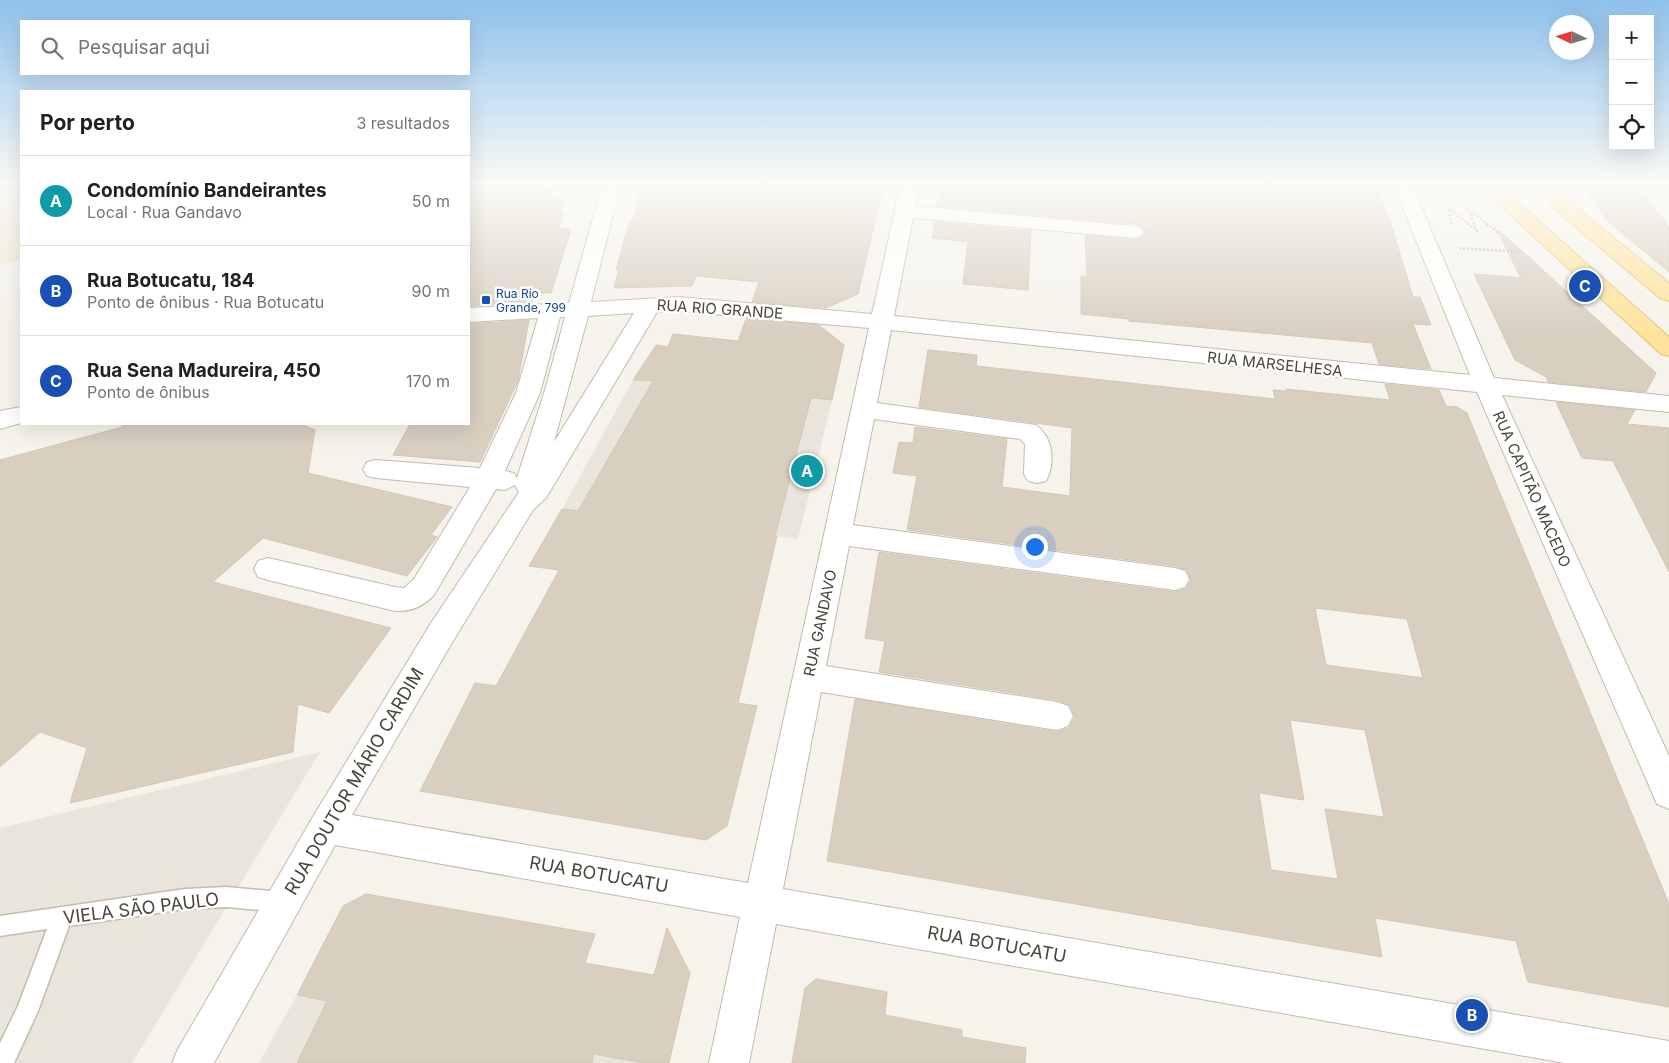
<!DOCTYPE html>
<html lang="pt">
<meta charset="utf-8">
<style>
:root{--surface:#fff;--page:#f2f2f2;--text:#202124;--muted:#757577;--line:#e0e0e0;--accent:#111827}
body{margin:0;font-family:Inter,sans-serif;background:var(--page);color:var(--text)}
.controls{position:absolute;right:15px;top:15px;display:grid;overflow:hidden;border-radius:0px;box-shadow:0 5px 20px #0002}
.controls button{width:45px;height:45px;display:grid;place-items:center;padding:0;border:0;border-bottom:1px solid var(--line);background:var(--surface);color:var(--text);font:25px sans-serif}
.compass{position:absolute;left:1549px;top:15px;width:45px;height:45px;border-radius:50%;background:var(--surface);box-shadow:0 5px 20px #0002;rotate:274deg}
.you{position:absolute;left:1034px;top:546px;width:18px;height:18px;margin:-12px;border:4px solid #fff;border-radius:50%;background:#1a73e8;box-shadow:0 0 0 8px #1a73e833}
.badge{display:grid;place-items:center;width:32px;height:32px;border-radius:50%;background:var(--accent);color:#fff;font-size:16px;font-weight:700}
.pin{position:absolute;translate:-50% -50%;border:2px solid #fff;box-shadow:0 1px 5px #0006}
.list{margin:0;padding:0;list-style:none}
h2{display:flex;justify-content:space-between;align-items:center;height:65px;margin:0;padding:0 20px;font-size:21px}
h2 small{font-size:16px;font-weight:400;color:var(--muted)}
.list li{display:grid;grid-template-columns:32px 1fr auto;gap:15px;align-items:center;box-sizing:border-box;height:90px;padding:0 20px;border-top:1px solid var(--line)}
.list b{display:block;font-size:19px;white-space:nowrap}
.list p{margin:0;font-size:16px;white-space:nowrap;color:var(--muted)}
.list em{font-size:16px;font-style:normal;color:var(--muted)}
.icon{flex:none;width:28px;height:28px;fill:none;stroke:currentColor;stroke-width:2;stroke-linecap:round;stroke-linejoin:round}
.map{position:relative;flex:none;width:1669px;height:1063px;overflow:hidden}
.search{position:absolute;background:var(--surface);box-shadow:0 5px 20px #0002;left:20px;top:20px;width:450px;height:55px;display:flex;align-items:center;gap:12px;box-sizing:border-box;padding:0 18px;border-radius:0px;color:var(--muted);font-size:19px}
.panel{position:absolute;background:var(--surface);box-shadow:0 5px 20px #0002;left:20px;top:90px;width:450px;height:335px;border-radius:0px}
.map>svg:first-child{display:block}
</style>
<div class="map">
<svg width="1669" height="1063" viewBox="0 0 1669 1063">
<rect width="100%" height="100%" fill="#f6f3ec"/>
<path fill="#eae5da" d="M633 380 832 400 798 539 562 509Z
M320 752 132 1063H0V828Z
M297 995 642 1063H259Z"/>
<path fill="#efe8d6" d="M0 183H21V261L0 264Z"/>
<path fill="#d8cfc1" stroke="#d3c7b4" fill-rule="evenodd" d="M469 183H541L539 189H552L548 199H564L561 213H564L558 229H571L551 293H534L532 303 469 306Z
M642 183H884L858 294 826 308 752 302 759 282 696 276 692 286 614 288 619 270H616L629 223 631 219H634Z
M941 183H1374L1390 221 1413 297H1420L1431 325 1413 324 1431 369 1379 364 1372 343 1129 321V319L1081 314V276L1087 277 1085 235 1135 240 1142 238 1146 233 1142 227 1134 224 937 206Z
M1581 183H1629L1631 186 1639 187 1669 227V272L1607 221Z
M935 222 1031 231 1028 290 963 284 968 242 932 238Z
M1500 231 1656 373 1646 392 1548 382 1546 377 1515 360 1474 274 1521 278 1498 232Z
M746 319 819 325 844 345 832 400 811 398 775 536H777L738 703 757 706 727 826 706 840 420 791 475 683 496 686 559 570 529 566 562 509 578 511 653 381 633 380 649 356 656 345 668 347 673 334 738 341Z
M529 320 518 381 480 462 393 455 410 424H469V324Z
M928 350 977 355 976 366 1275 399 1273 390 1286 391V389L1390 400 1385 384 1439 390 1446 406 1457 407 1467 413 1669 904V1007L1528 982 1516 941 1375 918 1382 957 827 861 855 699 1057 732 1069 728 1075 717 1070 705 1057 700 879 672 885 641 865 638 879 552 1175 592 1186 589 1191 580 1187 570 1175 566 907 530 917 476 893 473 899 442 913 443 915 427 1007 439 1002 487 1070 496 1072 428 919 407ZM1315 608 1407 619 1423 678 1326 665ZM1290 720 1365 730 1384 817 1325 809 1338 879 1271 870 1259 793 1304 800Z
M1556 402 1635 410 1627 424 1669 428V572L1613 461 1582 458Z
M122 424H301L315 430 308 473 452 507 431 535 437 537 407 576 263 538 213 582 391 628 329 713 298 704 293 752 70 803 87 748 40 732 0 767V460L122 427Z
M366 894 595 934 585 963 654 975 667 928 690 973 669 1063H643L593 1054 592 1063H297L327 1001 297 995 343 906Z
M816 979 887 992 885 1015 962 1030V1037L1026 1048 1025 1063H792L805 988Z"/>
<g fill="none" stroke-linecap="round" stroke-linejoin="round">
<defs>
<path id="lane" d="M226 887 283 892 290 895 293 902 290 909 283 912 226 907 185 909 69 926 38 1011 14 1063H0V1043L18 1006 47 929 0 936V916L185 889Z"/>
<path id="street" d="M603 183H621L591 302 679 297 872 314 901 183H919L915 206 1134 226 1141 228 1144 232 1141 236 1134 238 913 218 894 316 1470 375 1393 183H1411L1494 378 1669 396V412L1502 395 1669 756V809L1657 804 1477 392 891 330 877 403 1036 425C1053 437 1056 463 1046 481L1037 483 1028 481 1024 474 1025 444 1020 439 874 419 853 525 1175 568 1185 571 1189 579 1185 587 1175 590 849 546 826 666 1057 702 1068 706 1073 716 1068 726 1057 730 821 692 783 889 1669 1041V1063H1565L776 924 749 1063H709L740 917 335 845 214 1063H172L178 1049 314 815 431 623 519 492 515 485 505 490 496 489 434 595C424 606 410 612 395 611L268 580 258 577 254 569 258 561 268 558 395 587 404 588 414 579 470 487 376 478 367 476 363 469 367 462 376 460 480 468 516 393 538 318 469 322V308L569 303ZM679 311 869 328 748 883 352 815 453 641 533 510 546 498 657 312ZM634 313 554 442 588 316ZM560 317H565L545 390 517 478 514 473 505 471 540 393Z
M21 407V423L0 429V411Z"/>
<path id="primary" d="M1476 183H1496L1669 337V356L1661 354Z
M1530 183H1550L1578 209 1669 283V301L1661 299 1564 217Z"/>
</defs>
<use href="#lane" stroke="#c2bbae" stroke-width="3"/>
<use href="#street" stroke="#c2bbae" stroke-width="2"/>
<use href="#primary" stroke="#e6c16a" stroke-width="2"/>
<path stroke="#c4b79f" stroke-width="2.5" stroke-dasharray="2 2" stroke-linecap="butt" d="M1451 224 1449 208 1477 231 1468 209 1497 232 1494 227
M1459 248 1522 252"/>
<use href="#lane" fill="#fff" fill-rule="evenodd"/>
<use href="#street" fill="#fff" fill-rule="evenodd"/>
<use href="#primary" fill="#ffe39c" fill-rule="evenodd"/>
</g>
<linearGradient id="sky" x2="0" y2="1"><stop stop-color="#8fc1ec"/><stop offset="0.55" stop-color="#fbfaf6"/><stop offset="1" stop-color="#fbfaf6" stop-opacity="0"/></linearGradient>
<rect width="1669" height="332" fill="url(#sky)"/>
<rect fill="#1a4fb4" stroke="#fff" stroke-width="2" x="481" y="295" width="10" height="10" rx="2.5"/>
<g text-anchor="middle" dominant-baseline="central" stroke-width="5" stroke-linejoin="round" paint-order="stroke">
<g font-size="12" fill="#164399" stroke="#fff" text-anchor="start">
<text x="496" y="293">Rua Rio<tspan x="496" dy="14">Grande, 799</tspan></text>
</g>
<g font-size="15" fill="#4b4439" stroke="#fff">
<text transform="translate(720 309) rotate(4)">RUA RIO GRANDE</text>
<text transform="translate(1275 364) rotate(6)">RUA MARSELHESA</text>
<text transform="translate(1532 489) rotate(66)">RUA CAPITÃO MACEDO</text>
<text transform="translate(820 623) rotate(-78)">RUA GANDAVO</text>
</g>
<g font-size="18" fill="#4b4439" stroke="#fff">
<text transform="translate(354 781) rotate(-60)">RUA DOUTOR MÁRIO CARDIM</text>
<text transform="translate(599 874) rotate(10)">RUA BOTUCATU</text>
<text transform="translate(141 908) rotate(-7)">VIELA SÃO PAULO</text>
<text transform="translate(997 944) rotate(10)">RUA BOTUCATU</text>
</g>
</g>
</svg>
<div class="controls">
<button>+</button>
<button>−</button>
<button><svg class="icon" aria-label="locate" viewBox="0 0 24 24"><circle cx="12" cy="12" r="6"/><path d="M12 2v4M12 18v4M2 12h4M18 12h4"/></svg></button>
</div>
<svg class="compass" viewBox="-18 -18 36 36"><path d="M0-13l5 13h-10z" fill="#e53935"/><path d="M0 13l5-13h-10z" fill="#757577"/></svg>
<div class="you"></div>
<div class="pin badge" style="left:807px;top:471px;background:#0f9aa8">A</div>
<div class="pin badge" style="left:1472px;top:1015px;background:#1a4fb4">B</div>
<div class="pin badge" style="left:1585px;top:286px;background:#1a4fb4">C</div>
<div class="search"><svg class="icon" aria-label="search" viewBox="0 0 24 24"><circle cx="10" cy="10" r="6"/><path d="M15 15l6 6"/></svg>Pesquisar aqui</div>
<section class="panel">
<h2>Por perto<small>3 resultados</small></h2>
<ul class="list">
<li><span class="badge" style="background:#0f9aa8">A</span><div><b>Condomínio Bandeirantes</b><p>Local · Rua Gandavo</p></div><em>50 m</em></li>
<li><span class="badge" style="background:#1a4fb4">B</span><div><b>Rua Botucatu, 184</b><p>Ponto de ônibus · Rua Botucatu</p></div><em>90 m</em></li>
<li><span class="badge" style="background:#1a4fb4">C</span><div><b>Rua Sena Madureira, 450</b><p>Ponto de ônibus</p></div><em>170 m</em></li>
</ul>
</section>
</div>
